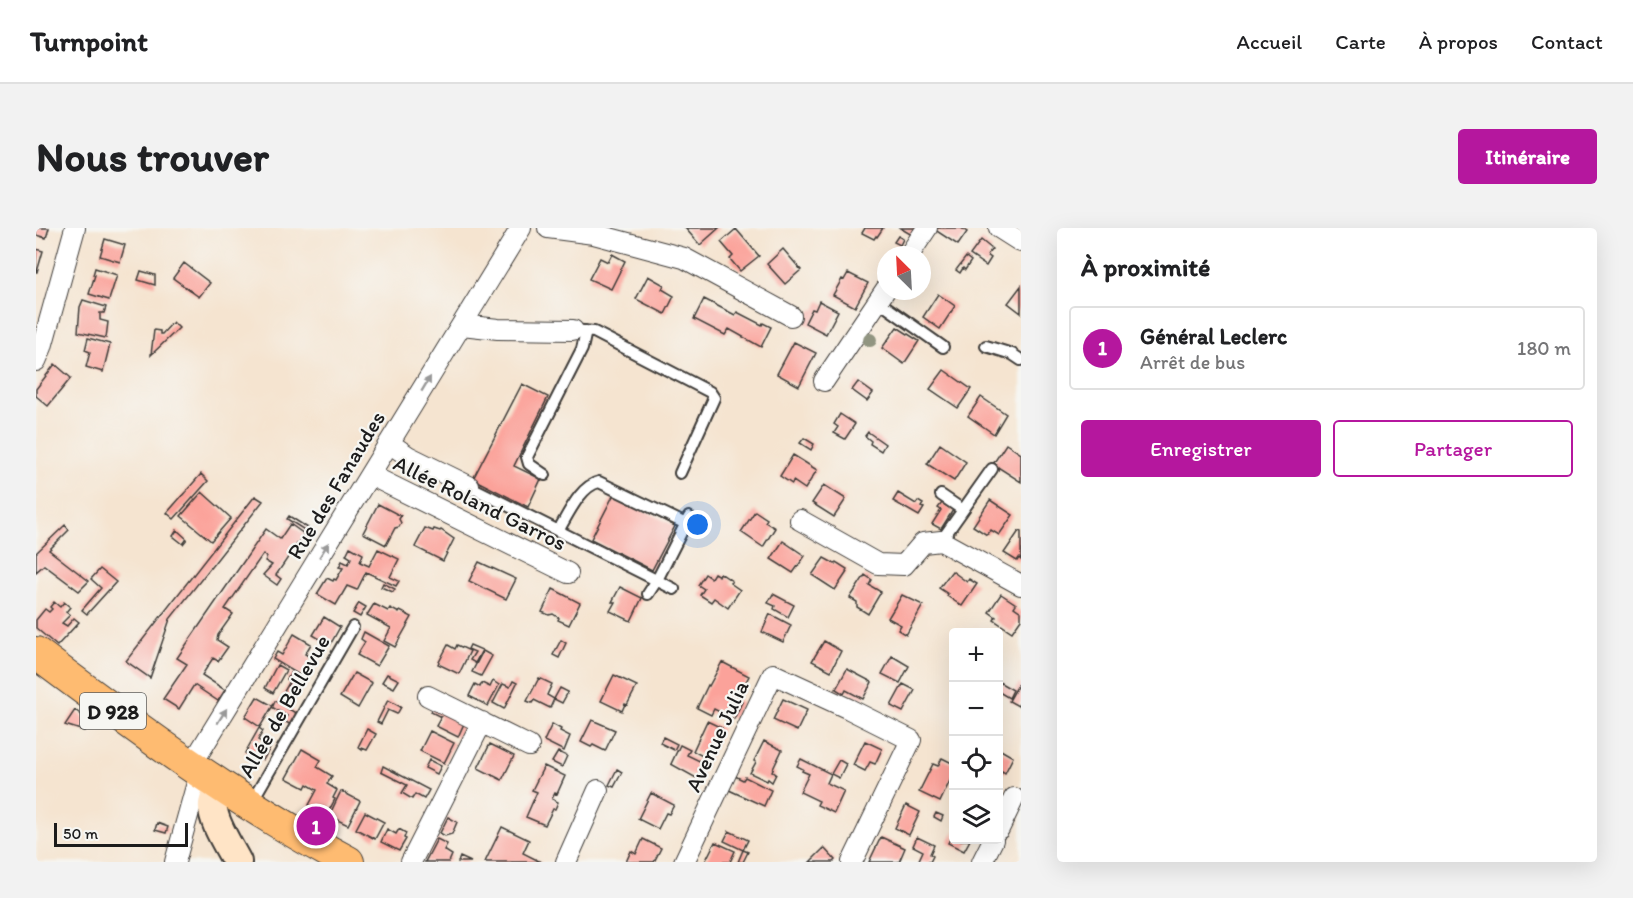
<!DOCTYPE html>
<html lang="fr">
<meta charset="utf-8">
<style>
:root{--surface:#fff;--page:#f2f2f2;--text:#202124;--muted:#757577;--line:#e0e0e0;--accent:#b5179e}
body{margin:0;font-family:Itim,sans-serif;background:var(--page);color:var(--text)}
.controls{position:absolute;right:18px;bottom:18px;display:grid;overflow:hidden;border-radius:6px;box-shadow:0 6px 24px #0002}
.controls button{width:54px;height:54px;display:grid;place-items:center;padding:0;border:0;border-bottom:2px solid var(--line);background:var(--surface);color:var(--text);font:30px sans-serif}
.compass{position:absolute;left:841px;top:18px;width:54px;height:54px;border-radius:50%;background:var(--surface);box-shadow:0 6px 24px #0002;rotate:336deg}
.scale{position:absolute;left:18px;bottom:15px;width:134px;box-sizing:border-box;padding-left:6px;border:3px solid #1c1c1c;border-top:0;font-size:16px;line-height:21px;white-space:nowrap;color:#1c1c1c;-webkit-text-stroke:4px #f6f6f2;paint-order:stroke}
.you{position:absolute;left:662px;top:297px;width:21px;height:21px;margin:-15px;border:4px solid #fff;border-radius:50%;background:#1a73e8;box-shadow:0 0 0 9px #1a73e833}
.badge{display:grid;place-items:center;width:39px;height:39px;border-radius:50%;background:var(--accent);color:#fff;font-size:20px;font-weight:700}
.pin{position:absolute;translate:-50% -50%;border:3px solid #fff;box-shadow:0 2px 6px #0006}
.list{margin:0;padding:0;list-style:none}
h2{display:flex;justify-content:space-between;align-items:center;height:78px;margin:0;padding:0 24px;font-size:26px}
h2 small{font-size:20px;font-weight:400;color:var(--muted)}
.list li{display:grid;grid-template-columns:39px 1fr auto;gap:18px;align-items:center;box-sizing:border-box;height:84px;margin:0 12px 12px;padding:0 12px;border:2px solid var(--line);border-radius:6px}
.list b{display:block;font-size:22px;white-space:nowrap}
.list p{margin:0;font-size:20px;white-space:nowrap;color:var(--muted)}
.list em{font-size:20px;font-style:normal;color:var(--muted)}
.actions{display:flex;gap:12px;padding:18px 24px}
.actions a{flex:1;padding:14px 0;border:2px solid var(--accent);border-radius:6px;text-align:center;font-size:21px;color:var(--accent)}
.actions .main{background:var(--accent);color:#fff}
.icon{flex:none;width:33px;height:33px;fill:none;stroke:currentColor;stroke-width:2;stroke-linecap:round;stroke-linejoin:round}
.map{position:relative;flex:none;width:985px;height:634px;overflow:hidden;border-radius:6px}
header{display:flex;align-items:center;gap:36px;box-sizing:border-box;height:84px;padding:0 30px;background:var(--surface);border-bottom:2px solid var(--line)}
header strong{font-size:28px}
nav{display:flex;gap:33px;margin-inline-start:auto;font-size:21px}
.intro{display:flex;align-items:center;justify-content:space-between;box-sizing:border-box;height:144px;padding:0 36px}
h1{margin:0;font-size:42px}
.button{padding:15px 27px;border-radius:6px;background:var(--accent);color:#fff;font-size:21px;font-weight:700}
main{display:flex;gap:36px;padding:0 36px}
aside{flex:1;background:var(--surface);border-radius:6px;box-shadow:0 6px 24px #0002}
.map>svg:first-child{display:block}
</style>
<header>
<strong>Turnpoint</strong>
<nav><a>Accueil</a><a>Carte</a><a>À propos</a><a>Contact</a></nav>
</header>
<div class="intro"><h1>Nous trouver</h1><a class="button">Itinéraire</a></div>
<main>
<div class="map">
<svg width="985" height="634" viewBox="0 0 985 634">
<rect width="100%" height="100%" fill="#f6f6f2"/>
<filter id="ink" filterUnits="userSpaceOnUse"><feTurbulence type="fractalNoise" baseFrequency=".0167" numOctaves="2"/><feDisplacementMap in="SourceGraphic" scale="12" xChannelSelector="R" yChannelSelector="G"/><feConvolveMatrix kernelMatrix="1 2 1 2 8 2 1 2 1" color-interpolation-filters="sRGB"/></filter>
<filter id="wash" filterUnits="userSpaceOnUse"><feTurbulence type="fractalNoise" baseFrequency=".008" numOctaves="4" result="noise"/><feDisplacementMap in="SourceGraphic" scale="24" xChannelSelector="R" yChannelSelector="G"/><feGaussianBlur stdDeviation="1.35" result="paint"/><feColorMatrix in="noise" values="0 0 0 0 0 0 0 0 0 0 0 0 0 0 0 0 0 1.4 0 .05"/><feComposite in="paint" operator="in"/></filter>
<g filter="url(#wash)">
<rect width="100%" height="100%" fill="#f5e4d0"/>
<g id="blocks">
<path fill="#fba29a" d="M0 0H13L10 10 0 7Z
M649 0H683L664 17Z
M829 0H847L841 9 840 8 838 11 826 5Z
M864 0H888L881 10Z
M896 0H925L931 4 922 17Z
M700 1 723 28 704 43 694 31 697 28 685 14Z
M862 8 867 11 864 17 858 14Z
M69 11 89 17 84 34 64 28Z
M945 12 956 21 951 27 955 30 950 38 934 27Z
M0 21 7 23 1 44H0Z
M747 21 765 42 749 56 731 36Z
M576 26 589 33 575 61 553 51 564 30 572 34Z
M930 29 935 33 929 42 927 40 924 45 920 42Z
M148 35 174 55 163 69 137 50Z
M59 40 81 47 73 72 53 66 59 47H57Z
M105 43 119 47V57L102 52Z
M812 45 832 55 819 79 797 67 806 51 808 52Z
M612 48 628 57 626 61 638 68 629 86 600 71Z
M985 58V85L972 75Z
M902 66 919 78 904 101 887 89Z
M668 71 699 87 701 84 726 97 727 95 735 99 725 119 693 101 689 107 658 91Z
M47 72 70 79 68 85H64V92L72 94 70 110 42 104 44 79Z
M783 73 802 83 790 106 769 95 776 81 779 82Z
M137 94 143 100 115 127 118 102 124 103V106H126Z
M861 99 883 113 868 136 846 120Z
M52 110 74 116 67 144 50 139 54 124 49 122Z
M758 114 780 125 763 158 741 146Z
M19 136 35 150 12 178 0 168V161Z
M908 142 935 161 922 180 894 161Z
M822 154 837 165 831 173 816 162Z
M486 156 512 169 478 238 505 251 492 279 437 251Z
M945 169 970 186 958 206 932 188Z
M804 186 819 196 809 211 798 205 802 199 798 196Z
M832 204 849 216 845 223 834 216 835 213 829 208Z
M768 210 778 216 775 222 764 215Z
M904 216 930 234 918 253 891 236Z
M970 216 985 226V254L957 236Z
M757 227 781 242 769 261 757 253 756 256 744 248Z
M165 246 172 253 138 291 131 285Z
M788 257 810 271 798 289 776 275Z
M166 264 195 290 175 313 145 288Z
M862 265 880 276 882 273 887 276 885 279 888 280 883 288 857 273Z
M578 266 639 298 616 342 555 311Z
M219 268 227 273 134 391 114 450 90 433Z
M954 272 977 287 963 307 955 302 951 307 937 298Z
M906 275 917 282 905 301 896 296 905 282 902 280Z
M342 276 365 288 363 291 365 295 363 299 359 300 350 317 327 305Z
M719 283 731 291 729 294 739 300 727 319 705 304Z
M253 288 272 300 270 303 251 291Z
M254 296 268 306 240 347 245 351 241 357 227 347 236 337 229 333 231 329 227 326 189 381 197 386 182 407 181 412 192 419 182 433 177 430 166 447 189 462 182 473 158 457 143 481 127 471 151 436 141 430 230 301 244 311Z
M29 297 33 302 13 322 53 353 43 363 8 337 0 344V325Z
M389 300 397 303 398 301 404 303 405 302 418 311 407 333 379 319Z
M141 302 151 311 147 316 137 308Z
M983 303 985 304V332L983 330 981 333 968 325Z
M747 313 769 328 757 345 735 331Z
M314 319 327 326 324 334 333 338 342 321 363 331 354 349 363 353 360 358 330 344 321 362 311 358 300 377 281 366 291 350 297 353 298 351 300 352 307 340 303 339 306 333 312 336 315 330 310 327Z
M788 330 799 336 800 334 811 341 810 343 811 344 799 362 776 347Z
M443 334 480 351 470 371 433 353Z
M64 341 80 354 51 386 46 382 65 360 55 351Z
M916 343 931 354 933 351 941 356 926 378 911 368 912 366 903 360Z
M678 345 683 348 684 345 696 353 694 355 704 362 692 380 678 370 675 374 664 367 668 361 662 357 669 346 675 350Z
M829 347 836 352 833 357 845 364 832 386 821 379V374L814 370Z
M347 355 359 361 357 364 345 359Z
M584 359 606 370 595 393 574 383 579 374H576Z
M517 361 544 375 533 397 522 392 523 390 517 386 513 387 506 384Z
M737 366 758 377 752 389 738 381 739 378 732 375Z
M965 366 980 376 978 379 985 384V391L976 404 958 392 960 389 953 384Z
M866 367 887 377 870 407 862 402 865 397 852 390Z
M18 374 24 379 28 374 34 379 30 384 34 387 26 395 31 398 38 390 43 394 21 418 0 400V392L9 381 13 384 16 381 14 379Z
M323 375 330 379 324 389 317 385Z
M338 376 352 383 354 380 363 385 364 383 376 389 359 419 348 413 355 400 331 387Z
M734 386 755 397 747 414 726 404Z
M288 389 304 399 294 417 277 407Z
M328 404 353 418 341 438 321 427 329 414 325 411Z
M258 406 275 416 269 426 276 430 265 448 237 431 241 424 246 427Z
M525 412 530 415 523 430 517 427Z
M788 413 805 423 795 443 776 433Z
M412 417 419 421 421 417 434 423 423 446 402 436Z
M434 417 446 422 439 435 434 432 439 424 432 421Z
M447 423 456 428 445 448 436 444Z
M856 428 873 438 864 455 846 446Z
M686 434 713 448 700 472 706 474 698 491 678 481 675 487 661 480 672 457 673 458Z
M241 437 250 442 237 465 229 460Z
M811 441 836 454 827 471 810 462 808 466 800 461Z
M255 445 267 452 251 480 263 487 257 498 248 493 251 488 236 479 224 499 209 489 221 469 237 478 239 473 242 474 254 453 251 451Z
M318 445 336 455 322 480 304 469Z
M351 446 363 452 358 460 346 454Z
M578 447 601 458 591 477 589 476 586 483 565 473Z
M503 450 516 456 511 467 518 471 514 480 498 472 496 475 491 473Z
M457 453 463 457 452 478 433 468 439 456 444 459 446 455 454 459Z
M477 453 481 455 468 481 457 475 467 456 474 459Z
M963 454 977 462 973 470 963 464Z
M983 455 985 456V473L982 478 973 473Z
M867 456 879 462 867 484 855 478Z
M524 460 532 464 526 475 518 471Z
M747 471 771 482 761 503 737 492Z
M352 472 365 479 361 486 352 482 345 496 341 494Z
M399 476 430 491 422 509 400 498 405 489 395 484Z
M39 482 51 491 48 503 29 497Z
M556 492 579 502 569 523 557 517 555 519 545 514Z
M671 493 686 500 672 531 657 523Z
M516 496 525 501 524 503 534 508 528 523 508 513Z
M223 500 227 503 222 512 234 520 227 532 220 528 218 530 209 525Z
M331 501 340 506 331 522 326 520V522L322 519Z
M394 503 418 515 408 535 384 523Z
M627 509 641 516 638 522 624 515Z
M728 513 746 522 736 543 740 546 736 554 732 551 731 553 714 545 720 534 718 533Z
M829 513 846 521 839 536 834 534 829 543 817 537Z
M454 516 478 528 466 552 442 540Z
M644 517 654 522 651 527 670 536 662 551 635 536Z
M266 521 285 532 281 539 296 548 291 556 301 562 297 570 299 571 288 592 285 590 287 585 273 577 281 562 271 556 269 560 250 550Z
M963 521 977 529 969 545 966 543 963 551Z
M522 524 531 528 526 539 516 534Z
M906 530 918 536V544L904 574 883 564 897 536 902 538Z
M765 531 795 546 791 555 808 563 798 585 781 577 783 573 764 564 773 546 766 543 767 541 761 538Z
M393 532 405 538 401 546 389 540Z
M803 532 810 536 803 550 795 546Z
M347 538 393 562 388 571 379 566 376 571 366 565 371 557 345 544Z
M508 538 529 548 521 566 519 565 516 571 522 574 519 581H517L509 597 490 589 501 564 496 562Z
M581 541 586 544 578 559 573 557Z
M699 548 707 552 709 549 735 562 728 578 693 562Z
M305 563 324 573 312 597 293 588Z
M615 565 638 577 633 586 630 585 622 601 602 591Z
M870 577 884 584 873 607 859 600Z
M329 584 348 594 339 611 320 601Z
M900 585 907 588 905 593 898 589Z
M412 589 421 594 416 606 409 608 404 605Z
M121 595 132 599 130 605 119 602Z
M466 599 493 612 487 625 505 634H449Z
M351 601 360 606 363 601 370 605 368 610 370 611 363 623 345 614Z
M693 603 712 612 707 622 688 613Z
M918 604V612H934L928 623 912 615Z
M845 609 869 620 863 634H833Z
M881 609 898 617 894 626 897 628 894 634H882L887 623 877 618Z
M401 611 411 616 408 622 416 627 413 634H389Z
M607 611 625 620 618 634H590L595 623 600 626Z
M679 614 699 623 694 634H669Z
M788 620 799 632 797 634H774Z
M707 622 712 624 707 634H702Z
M424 629 435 634H422Z"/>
</g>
</g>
<g filter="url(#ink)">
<use href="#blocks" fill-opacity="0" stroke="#3d3a37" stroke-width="1.5"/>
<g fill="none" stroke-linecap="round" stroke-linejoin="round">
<defs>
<path id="lane" d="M842 73 907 119
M537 102 558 104 674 164 678 170 644 245
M950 118 976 126 985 132
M509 247 493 236 491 229 546 121 550 103
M433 258 638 361
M905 267 927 282
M522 303C532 287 544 258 563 254L650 296
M905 313 956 241
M612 366 621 352 653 289
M215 575 317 399"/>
<path id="street" d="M512 0 558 6 648 30 755 88
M963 0 985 14
M873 27 891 0
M426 97 462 101 537 102
M0 133 6 119 39 0
M788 153 850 61
M353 215 372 228 433 258
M334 247 532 345
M764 292 842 336 868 337 887 315 905 313 985 357
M392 468 493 518
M155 538 485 0
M963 601 978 570
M139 634 164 544
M375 634 446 494
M530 634 562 562
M648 634 737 446 813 481 875 512 816 634
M946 634 957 612"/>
<path id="secondary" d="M185 559C182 564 178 570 177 576 175 592 194 620 201 634"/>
<path id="primary" d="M0 425C100 500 201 575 312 634"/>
</defs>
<use href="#lane" stroke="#3d3a37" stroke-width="14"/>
<use href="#street" stroke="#3d3a37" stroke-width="22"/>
<use href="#secondary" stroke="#3d3a37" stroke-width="32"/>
<use href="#primary" stroke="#3d3a37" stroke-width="34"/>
<use href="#lane" stroke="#fff" stroke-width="10"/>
<use href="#street" stroke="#fff" stroke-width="20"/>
<use href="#secondary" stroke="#ffe4c6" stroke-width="28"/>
<use href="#primary" stroke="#febb71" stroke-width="32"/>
</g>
<circle fill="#919581" cx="834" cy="112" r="7"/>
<defs><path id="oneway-solid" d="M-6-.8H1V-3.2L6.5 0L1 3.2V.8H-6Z" transform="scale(1.5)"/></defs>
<g fill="#999">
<use href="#oneway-solid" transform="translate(390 156) rotate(-59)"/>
<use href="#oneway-solid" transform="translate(288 322) rotate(-58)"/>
<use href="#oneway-solid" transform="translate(186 488) rotate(-58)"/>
</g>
</g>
<g text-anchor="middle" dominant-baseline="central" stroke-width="4.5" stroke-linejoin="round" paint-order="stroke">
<rect fill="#f6f6f2" stroke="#5d5d5c" stroke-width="1.5" x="44" y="465" width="66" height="36" rx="4.5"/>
<g font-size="21" font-weight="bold" fill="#1c1c1c">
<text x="77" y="483">D 928</text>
</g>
<g font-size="22" fill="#1c1c1c" stroke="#f6f6f2">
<text transform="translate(300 257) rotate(-59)">Rue des Fanaudes</text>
<text transform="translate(444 275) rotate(26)">Allée Roland Garros</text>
<text transform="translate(248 478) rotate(-60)">Allée de Bellevue</text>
<text transform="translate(681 508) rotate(-65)">Avenue Julia</text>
</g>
</g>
</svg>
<div class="controls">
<button>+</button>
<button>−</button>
<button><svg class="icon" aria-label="locate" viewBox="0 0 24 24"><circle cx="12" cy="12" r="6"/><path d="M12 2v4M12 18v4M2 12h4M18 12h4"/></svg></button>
<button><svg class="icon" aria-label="layers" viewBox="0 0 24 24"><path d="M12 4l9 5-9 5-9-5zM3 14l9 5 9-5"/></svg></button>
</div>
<svg class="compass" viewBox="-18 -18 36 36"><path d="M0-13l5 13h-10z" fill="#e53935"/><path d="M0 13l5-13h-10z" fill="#757577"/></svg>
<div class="scale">50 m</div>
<div class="you"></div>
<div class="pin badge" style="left:280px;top:598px">1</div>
</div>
<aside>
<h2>À proximité<small></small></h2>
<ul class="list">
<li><span class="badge">1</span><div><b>Général Leclerc</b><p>Arrêt de bus</p></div><em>180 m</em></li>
</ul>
<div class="actions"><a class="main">Enregistrer</a><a>Partager</a></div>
</aside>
</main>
